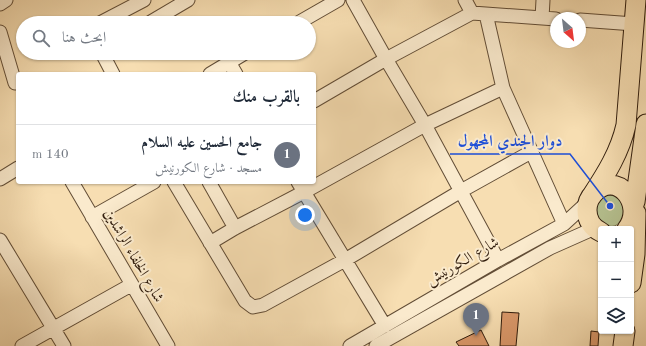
<!DOCTYPE html>
<html lang="ar">
<meta charset="utf-8">
<style>
:root{--surface:#fff;--page:#f6f6f7;--text:#1f2937;--muted:#747a83;--line:#e0e1e3;--accent:#8f2418}
body{margin:0;font-family:"Old Standard TT",Amiri,serif;background:var(--page);color:var(--text);direction:rtl}
.controls{position:absolute;right:12px;bottom:12px;display:grid;overflow:hidden;border-radius:4px;box-shadow:0 1px 3px #0004}
.controls button{width:36px;height:36px;display:grid;place-items:center;padding:0;border:0;border-bottom:1px solid var(--line);background:var(--surface);color:var(--text);font:20px sans-serif}
.compass{position:absolute;left:550px;top:12px;width:36px;height:36px;border-radius:50%;background:var(--surface);box-shadow:0 1px 3px #0004;rotate:152deg}
.you{position:absolute;left:305px;top:215px;width:14px;height:14px;margin:-10px;border:3px solid #fff;border-radius:50%;background:#1a73e8;box-shadow:0 0 0 6px #1a73e833}
.badge{display:grid;place-items:center;width:26px;height:26px;border-radius:50%;background:var(--accent);color:#fff;font-size:13px;font-weight:700}
.pin{position:absolute;translate:-50% -33px;filter:drop-shadow(0 1px 2px #0008)}
.pin::after{content:'';position:absolute;top:21px;width:14px;height:12px;background:inherit;clip-path:polygon(0 0,100% 0,50% 100%)}
.list{margin:0;padding:0;list-style:none}
h2{display:flex;justify-content:space-between;align-items:center;height:52px;margin:0;padding:0 16px;font-size:17px}
h2 small{font-size:13px;font-weight:400;color:var(--muted)}
.list li{display:grid;grid-template-columns:26px 1fr auto;gap:12px;align-items:center;box-sizing:border-box;height:60px;padding:0 16px;border-top:1px solid var(--line)}
.list b{display:block;font-size:15px;white-space:nowrap}
.list p{margin:0;font-size:13px;white-space:nowrap;color:var(--muted)}
.list em{font-size:13px;font-style:normal;color:var(--muted)}
.icon{flex:none;width:22px;height:22px;fill:none;stroke:currentColor;stroke-width:2;stroke-linecap:round;stroke-linejoin:round}
.map{position:relative;flex:none;width:646px;height:346px;overflow:hidden;direction:ltr}
.search{position:absolute;background:var(--surface);box-shadow:0 1px 3px #0004;left:16px;top:16px;width:300px;height:44px;display:flex;align-items:center;gap:10px;box-sizing:border-box;padding:0 14px;border-radius:22px;color:var(--muted);font-size:15px}
.panel{position:absolute;background:var(--surface);box-shadow:0 1px 3px #0004;left:16px;top:72px;width:300px;height:112px;border-radius:4px;direction:rtl}
.map>svg:first-child{display:block}
</style>
<div class="map">
<svg width="646" height="346" viewBox="0 0 646 346">
<rect width="100%" height="100%" fill="#f7deb2"/>
<filter id="stains"><feTurbulence type="fractalNoise" baseFrequency=".005" numOctaves="4"/><feColorMatrix values="0 0 0 0 .2 0 0 0 0 .09 0 0 0 0 .02 0 0 0 .5 -.17"/></filter>
<radialGradient id="worn" r=".72"><stop offset=".6" stop-color="#630" stop-opacity="0"/><stop offset="1" stop-color="#630" stop-opacity=".3"/></radialGradient>
<path fill="#b6c291" stroke="#74704f" d="M607 195 617 196 627 211C618 227 613 232 597 219 596 205 594 203 607 195Z"/>
<path fill="#d9986a" stroke="#311d0d" d="M502 312 519 313 516 346H500Z
M481 330 489 346H459L456 342Z
M591 331 599 332 598 346H590Z"/>
<g fill="none" stroke-linecap="round" stroke-linejoin="round">
<defs>
<path id="minor" d="M353 0 386 59 425 125 498 260
M465 0 472 13
M0 4 6 0
M486 14 503 88 564 224
M542 18 543 0
M580 20 634 24
M100 23 144 0
M149 23 188 0
M298 23 338 0
M0 32 15 83
M102 53 113 74
M229 62 236 74
M210 74 245 53
M314 101 386 59 472 13 556 19
M0 179 18 168
M72 182 168 346
M174 182 245 301 253 307 263 305 345 260 461 191 531 152
M209 182 235 228
M298 182 385 326
M92 217 154 182
M0 240 64 346
M210 243 235 228 304 192 425 125 503 88
M22 346 131 285
M350 346 498 260 564 224 589 201
M376 346 550 248 595 228"/>
<path id="highway" d="M591 197C606 174 620 152 626 125L636 0
M635 202 646 124
M601 232C592 228 587 220 587 210 587 204 589 198 594 193 616 169 646 204 627 229
M631 283 635 254 636 213
M623 346 625 331"/>
</defs>
<use href="#minor" stroke="#624d36" stroke-width="15"/>
<use href="#highway" stroke="#311d0d" stroke-width="21"/>
<use href="#minor" stroke="#faeacd" stroke-width="13"/>
<use href="#highway" stroke="#f7deb2" stroke-width="19"/>
</g>
<g text-anchor="middle" dominant-baseline="central" stroke-width="4" stroke-linejoin="round" paint-order="stroke">
<g font-size="15" fill="#311d0d" stroke="#faeacd">
<text transform="translate(133 256) rotate(60)">شارع الخلفاء الراشدين</text>
<text transform="translate(463 262) rotate(-30)">شارع الكورنيش</text>
</g>
</g>
<path fill="none" stroke="#1d4ed8" stroke-width="1.5" d="M610 206L570 154H450"/>
<circle fill="#1d4ed8" stroke="#faeacd" stroke-width="1.5" cx="610" cy="206" r="4"/>
<g font-size="16" text-anchor="middle" font-weight="bold" fill="#1d4ed8" stroke="#faeacd" stroke-width="4" stroke-linejoin="round" paint-order="stroke">
<text x="510" y="146">دوار الجندي المجهول</text>
</g>
<rect width="100%" height="100%" filter="url(#stains)"/>
<rect width="100%" height="100%" fill="url(#worn)"/>
</svg>
<div class="controls">
<button>+</button>
<button>−</button>
<button><svg class="icon" aria-label="layers" viewBox="0 0 24 24"><path d="M12 4l9 5-9 5-9-5zM3 14l9 5 9-5"/></svg></button>
</div>
<svg class="compass" viewBox="-18 -18 36 36"><path d="M0-13l5 13h-10z" fill="#e53935"/><path d="M0 13l5-13h-10z" fill="#747a83"/></svg>
<div class="you"></div>
<div class="pin badge" style="left:476px;top:336px;background:#6b7280">1</div>
<div class="search"><svg class="icon" aria-label="search" viewBox="0 0 24 24"><circle cx="10" cy="10" r="6"/><path d="M15 15l6 6"/></svg>ابحث هنا</div>
<section class="panel">
<h2>بالقرب منك<small></small></h2>
<ul class="list">
<li><span class="badge" style="background:#6b7280">1</span><div><b>جامع الحسين عليه السلام</b><p>مسجد · شارع الكورنيش</p></div><em>140 m</em></li>
</ul>
</section>
</div>
